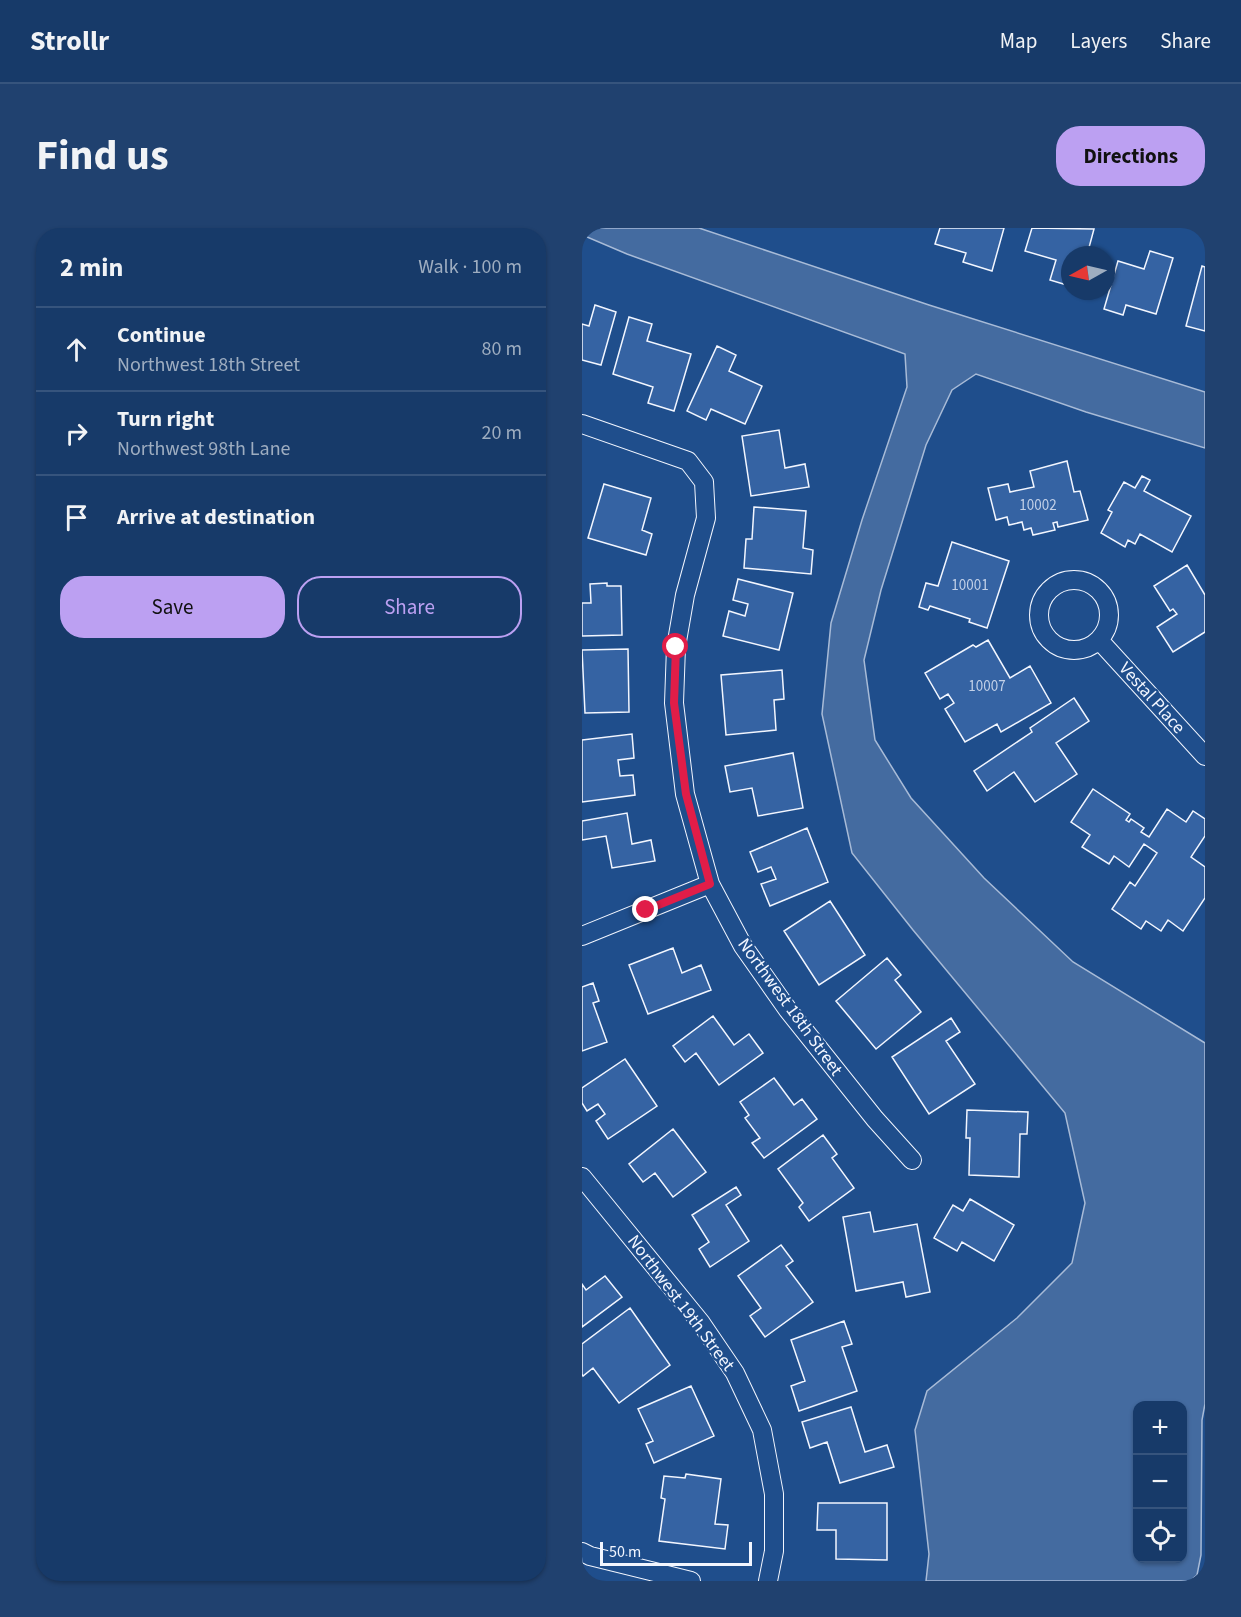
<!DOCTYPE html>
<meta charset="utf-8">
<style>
:root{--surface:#173a69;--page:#20416f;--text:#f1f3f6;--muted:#9eadc0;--line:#36547d;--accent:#bca0f2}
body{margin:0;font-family:"Source Sans 3",sans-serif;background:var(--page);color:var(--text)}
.controls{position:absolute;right:18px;bottom:18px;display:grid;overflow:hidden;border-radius:12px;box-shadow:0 2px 4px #0004}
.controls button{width:54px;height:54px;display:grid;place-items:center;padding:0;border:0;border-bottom:2px solid var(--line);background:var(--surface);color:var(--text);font:30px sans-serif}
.compass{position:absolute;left:479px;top:18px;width:54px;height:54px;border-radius:50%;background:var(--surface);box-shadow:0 2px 4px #0004;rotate:262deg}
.scale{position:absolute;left:18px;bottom:15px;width:152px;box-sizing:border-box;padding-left:6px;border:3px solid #f2f6ff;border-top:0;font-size:16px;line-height:21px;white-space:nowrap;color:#f2f6ff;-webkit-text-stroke:4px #1f4e8c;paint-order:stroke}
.stop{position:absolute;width:18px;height:18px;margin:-14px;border:4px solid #e11d48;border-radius:50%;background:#fff}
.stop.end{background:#e11d48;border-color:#fff;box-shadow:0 2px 6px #0008}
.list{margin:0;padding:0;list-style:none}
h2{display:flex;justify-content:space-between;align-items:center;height:78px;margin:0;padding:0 24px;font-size:26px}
h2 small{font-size:20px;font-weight:400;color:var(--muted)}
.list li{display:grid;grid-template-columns:39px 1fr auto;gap:18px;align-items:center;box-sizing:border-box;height:84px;padding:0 24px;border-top:2px solid var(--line)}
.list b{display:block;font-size:22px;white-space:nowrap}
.list p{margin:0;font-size:20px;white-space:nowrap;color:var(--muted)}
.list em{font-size:20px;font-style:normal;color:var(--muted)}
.actions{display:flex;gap:12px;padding:18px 24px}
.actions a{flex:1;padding:14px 0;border:2px solid var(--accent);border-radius:24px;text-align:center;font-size:21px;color:var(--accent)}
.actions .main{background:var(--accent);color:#111}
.icon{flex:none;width:33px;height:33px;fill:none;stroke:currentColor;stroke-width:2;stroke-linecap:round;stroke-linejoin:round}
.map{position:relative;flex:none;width:623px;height:1353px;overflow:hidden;border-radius:24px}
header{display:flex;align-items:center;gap:36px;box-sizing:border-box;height:84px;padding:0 30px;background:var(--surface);border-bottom:2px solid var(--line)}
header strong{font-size:28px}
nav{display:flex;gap:33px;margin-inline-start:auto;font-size:21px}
.intro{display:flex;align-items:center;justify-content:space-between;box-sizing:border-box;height:144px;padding:0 36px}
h1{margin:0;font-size:42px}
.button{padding:15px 27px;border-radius:24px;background:var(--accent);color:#111;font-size:21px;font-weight:700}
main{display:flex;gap:36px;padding:0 36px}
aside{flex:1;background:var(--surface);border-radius:24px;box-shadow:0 2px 4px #0004}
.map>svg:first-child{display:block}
</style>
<header>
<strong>Strollr</strong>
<nav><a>Map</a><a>Layers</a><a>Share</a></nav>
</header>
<div class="intro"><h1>Find us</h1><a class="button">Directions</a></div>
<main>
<aside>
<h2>2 min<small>Walk · 100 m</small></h2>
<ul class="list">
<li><svg class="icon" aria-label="ahead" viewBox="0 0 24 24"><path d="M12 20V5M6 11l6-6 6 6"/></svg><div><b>Continue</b><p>Northwest 18th Street</p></div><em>80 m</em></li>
<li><svg class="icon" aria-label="right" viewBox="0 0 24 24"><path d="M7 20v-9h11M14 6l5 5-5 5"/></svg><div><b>Turn right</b><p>Northwest 98th Lane</p></div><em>20 m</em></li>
<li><svg class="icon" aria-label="arrive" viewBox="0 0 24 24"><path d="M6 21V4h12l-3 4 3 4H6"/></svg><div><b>Arrive at destination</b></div></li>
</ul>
<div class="actions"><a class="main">Save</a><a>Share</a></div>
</aside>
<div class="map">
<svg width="623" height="1353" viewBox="0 0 623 1353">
<rect width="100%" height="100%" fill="#1f4e8c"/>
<path fill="#446ba0" stroke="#a8bbd7" stroke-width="1.5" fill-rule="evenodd" d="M4 0H117L347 77 623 164V220L504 184 394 146 370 162 344 217 299 362 282 432 293 512 329 570 402 650 491 734 623 815V1176L620 1192 619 1327 615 1347 608 1353H344L347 1326 333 1202 345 1163 435 1090 490 1035 503 975 483 885 331 702 270 625 240 486 249 395 280 292 325 159 323 126 45 26 5 9ZM556 1178H600V1330H556Z"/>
<path fill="#3563a3" stroke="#f2f6ff" stroke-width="1.5" d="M358 0H422L410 43 381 34 384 25 353 16Z
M450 0 512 1 505 27H488V58L468 52 474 32 443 23Z
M568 23 591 30 574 86 544 77 541 87 522 81 536 33 562 41Z
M620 38 623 39V103L604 98Z
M13 77 34 84 19 137 0 132V96L7 98Z
M47 89 70 96 65 113 109 126 92 183 66 175 71 159 31 146Z
M135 118 154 127 147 143 180 158 163 196 129 181 124 192 105 183Z
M197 202 203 240 223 236 227 259 169 268 160 208Z
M485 233 492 264 498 263 506 292 476 299 475 294 471 295 473 302 451 307 449 300 442 302 440 294 427 297 425 289 414 292 406 260 426 256 428 264 452 259 448 243Z
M560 248 568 252 562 263 609 288 590 324 558 306 553 316 546 312 543 319 519 305 530 284 526 282 542 254 553 260Z
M22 256 69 270 60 302 70 306 64 327 6 310Z
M172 279 224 283 221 320 231 322 229 346 162 340 164 311H170Z
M370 314 427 333 405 400 387 394 388 391 348 378 346 382 337 379 344 355 356 358Z
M605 337 623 367V404L591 424 575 399 595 386 591 381 588 383 572 358Z
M156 351 211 365 197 422 141 408 147 383 163 388 166 376 151 372Z
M25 355V358H39L40 407 0 408V375H9L8 356Z
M406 412 428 450 448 438 469 475 419 504 415 496 383 514 363 481 372 475 366 466 358 471 343 445 391 417 394 419Z
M46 421 47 484 3 485 0 422Z
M200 442 202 471 192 472 194 502 144 507 139 447Z
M492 470 507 493 474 515 495 546 453 574 432 544 405 563 392 543 450 504 448 500Z
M50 506 52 530 36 532 38 548 51 547 53 567 0 574V512Z
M211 525 221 580 176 588 170 560 148 564 143 538Z
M511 561 548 586 544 592 547 594 549 591 562 600 559 604 567 609 585 581 604 594 611 583 623 591V608L609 629 623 639V670L601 703 586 692 579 703 564 693 559 701 530 681 548 654 553 658 575 625 562 616 547 639 532 628 527 636 500 619 508 607 489 594Z
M45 585 50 616 69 612 73 633 30 640 24 608 0 612V593Z
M225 600 246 654 188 678 179 656 194 651 189 639 176 644 168 624Z
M248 673 283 727 237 757 202 703Z
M91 720 100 745 119 737 129 762 66 786 47 737Z
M305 730 319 747 313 752 339 784 294 821 254 773Z
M11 755 17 773 11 775 25 814 0 823V759Z
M131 788 152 817 167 806 181 825 137 857 114 825 103 834 91 818Z
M369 790 378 804 364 813 393 856 347 886 310 829Z
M43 831 75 878 26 911 14 893 23 886 16 876 5 883 0 875V860Z
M192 850 212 877 220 871 235 891 182 930 170 915 178 910 163 890 167 887 158 874Z
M385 882 446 884 445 906H438L437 949 387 947 388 910H384Z
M91 901 124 944 91 969 73 945 61 954 47 936Z
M241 907 255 926 250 930 272 960 227 993 217 979 221 975 196 941Z
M154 959 159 967 144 977 167 1013 128 1039 117 1021 127 1014 110 987Z
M388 971 432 997 412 1033 380 1014 375 1023 352 1010 371 977 381 983Z
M288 984 292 1004 335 996 348 1064 324 1069 321 1054 274 1063 261 989Z
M199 1017 211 1033 204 1038 231 1074 183 1109 168 1088 179 1080 156 1048Z
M23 1048 40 1069 0 1099V1056L4 1062Z
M48 1080 88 1137 37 1175 11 1140 1 1148 0 1146V1116Z
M262 1093 270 1116 260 1119 275 1163 217 1183 209 1158 223 1153 209 1112Z
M109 1158 132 1208 72 1235 64 1216 71 1213 56 1181Z
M269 1179 283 1224 305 1217 312 1239 258 1255 245 1214 228 1220 220 1194Z
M104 1246 139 1251 133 1296 146 1297 143 1321 77 1313 83 1271 79 1270 82 1248 103 1250Z
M236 1275H305V1332L254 1331V1302H235Z"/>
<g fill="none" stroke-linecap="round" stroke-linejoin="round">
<defs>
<path id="street" d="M0 196 106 233 122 254 124 290 103 367 94 419 92 475 103 566 128 656 161 718 206 782 293 891 330 932
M457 387a35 35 0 1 1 70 0a35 35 0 1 1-70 0Z
M517 412 623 528
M0 708 128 656
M0 949 119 1095 153 1145 180 1202 192 1266V1323L186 1353
M0 1324 8 1328 109 1353"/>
</defs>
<use href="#street" stroke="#f2f6ff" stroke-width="20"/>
<use href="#street" stroke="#1f4e8c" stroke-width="18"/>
</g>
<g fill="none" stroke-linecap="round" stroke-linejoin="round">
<path stroke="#e11d48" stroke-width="8" d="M64 682 128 656 104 566 92 475 94 419"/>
</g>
<g text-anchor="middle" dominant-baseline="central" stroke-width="4.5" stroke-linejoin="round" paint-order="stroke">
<g font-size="15" fill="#c3d1e8">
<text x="456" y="277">10002</text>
<text x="388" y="357">10001</text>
<text x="405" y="458">10007</text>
</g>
<g font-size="18" fill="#f2f6ff" stroke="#1f4e8c">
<text transform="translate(570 470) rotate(48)">Vestal Place</text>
<text transform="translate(208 779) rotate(54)">Northwest 18th Street</text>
<text transform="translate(99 1075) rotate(53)">Northwest 19th Street</text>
</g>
</g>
</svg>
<div class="controls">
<button>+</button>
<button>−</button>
<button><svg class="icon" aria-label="locate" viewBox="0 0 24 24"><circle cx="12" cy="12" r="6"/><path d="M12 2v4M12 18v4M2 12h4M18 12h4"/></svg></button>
</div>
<svg class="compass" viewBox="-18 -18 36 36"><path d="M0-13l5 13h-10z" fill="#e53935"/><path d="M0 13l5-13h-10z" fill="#9eadc0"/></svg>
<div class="scale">50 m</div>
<div class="stop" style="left:94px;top:419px"></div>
<div class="stop end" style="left:64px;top:682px"></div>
</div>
</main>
